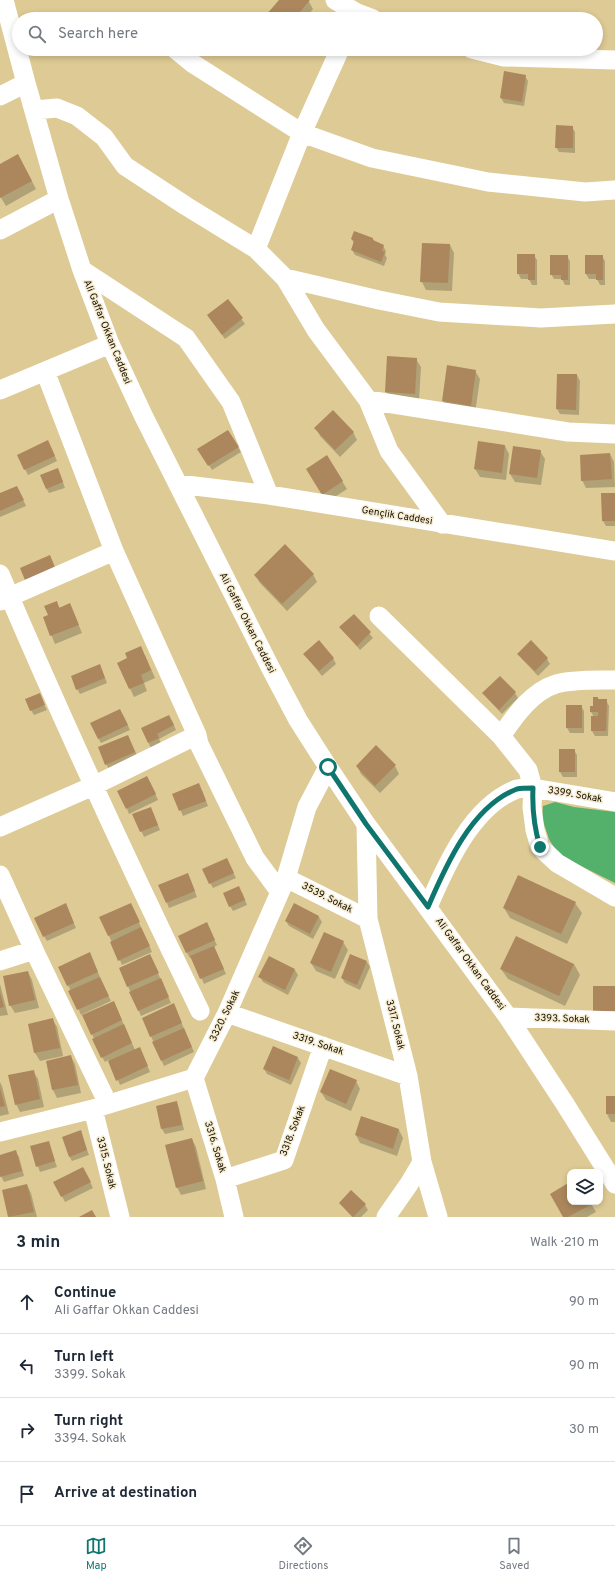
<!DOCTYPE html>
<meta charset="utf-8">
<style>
:root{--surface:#fff;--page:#f2f2f3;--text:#1f2937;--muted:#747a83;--line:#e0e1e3;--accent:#0f766e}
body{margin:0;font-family:Overpass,sans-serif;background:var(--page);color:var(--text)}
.controls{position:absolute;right:12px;bottom:12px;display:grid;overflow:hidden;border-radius:8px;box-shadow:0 2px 6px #0003}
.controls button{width:36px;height:36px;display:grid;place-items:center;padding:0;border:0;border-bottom:1px solid var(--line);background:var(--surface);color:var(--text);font:20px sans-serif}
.stop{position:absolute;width:12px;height:12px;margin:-9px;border:3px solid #0f766e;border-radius:50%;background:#fff}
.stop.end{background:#0f766e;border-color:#fff;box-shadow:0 1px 4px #0008}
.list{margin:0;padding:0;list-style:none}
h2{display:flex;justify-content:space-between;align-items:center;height:52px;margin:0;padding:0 16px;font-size:17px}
h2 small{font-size:13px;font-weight:400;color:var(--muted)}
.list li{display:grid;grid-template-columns:26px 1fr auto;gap:12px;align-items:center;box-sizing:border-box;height:64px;padding:0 16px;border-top:1px solid var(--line)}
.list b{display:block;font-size:15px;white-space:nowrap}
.list p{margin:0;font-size:13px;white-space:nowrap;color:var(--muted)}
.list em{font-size:13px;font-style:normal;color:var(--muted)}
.icon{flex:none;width:22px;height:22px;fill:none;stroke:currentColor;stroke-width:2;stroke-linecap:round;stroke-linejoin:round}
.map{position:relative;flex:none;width:615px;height:1217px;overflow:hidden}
.search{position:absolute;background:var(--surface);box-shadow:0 2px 6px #0003;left:12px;right:12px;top:12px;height:44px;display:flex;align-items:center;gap:10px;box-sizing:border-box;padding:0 14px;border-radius:22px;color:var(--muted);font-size:15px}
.sheet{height:308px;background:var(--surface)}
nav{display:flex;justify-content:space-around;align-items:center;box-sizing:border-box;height:56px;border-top:1px solid var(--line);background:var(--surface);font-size:11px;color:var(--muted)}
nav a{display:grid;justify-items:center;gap:2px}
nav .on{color:var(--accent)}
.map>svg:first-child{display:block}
</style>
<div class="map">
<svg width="615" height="1217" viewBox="0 0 615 1217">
<rect width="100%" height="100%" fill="#deca94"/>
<path fill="#54b16b" d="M555 802 574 807 615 812V883L559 855 549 839 542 818 543 806Z"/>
<path fill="#0003" d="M280 0H308L313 9 305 19H269L267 15Z
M525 76 528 81 524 106 504 103 501 98Z
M572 127 575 132V153L559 152 556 147Z
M18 155 36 189 6 206 0 196V165Z
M352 239H373L375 242 383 246 386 251 385 255 387 258 384 266 355 255 352 250 354 244Z
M450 245 454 253 452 291 426 290 422 282Z
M534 255 537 260V285H532L529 279H521L518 273Z
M567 256 570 261V285H565L562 279H554L551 274Z
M586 256H602L605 261V285H600L597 279H589L586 274Z
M228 300 245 324 225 339 211 320Z
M416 359 421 367 419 401 391 400 386 392Z
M448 367 475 371 480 379 475 413 447 409 443 401Z
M558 375H577L580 381 579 415 560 414 557 409Z
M316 428 353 432 357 440 340 457 320 436Z
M228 431 241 452 212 470 199 449Z
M505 446 509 454 506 480 480 477 475 469Z
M51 447 57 461 28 475 18 455Z
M540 451 545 459 541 485 515 482 510 474Z
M610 454 614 462 615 487 586 488 582 480Z
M327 457 347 489 327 502 307 469Z
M60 474 65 488 49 493 46 488Z
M17 487 26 506 0 517V494Z
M602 494H615V526H606L603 521Z
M313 574 317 582 287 611 260 583 255 575Z
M56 602 60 608 70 604 82 633 55 644 44 618 49 616Z
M354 615 373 638 360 650 341 628Z
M531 642 547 659 550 664 538 676 522 659 519 654Z
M145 655 155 678 144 683 147 691 134 697 118 663Z
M333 658 336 664 322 676 308 659Z
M102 670 107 683 80 694 77 689Z
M484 693H515L518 698 502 714 487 698Z
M598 698 599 700H606L609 706 608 736H595L592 731 594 717 591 712Z
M42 700 47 710 34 715 31 710Z
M581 706 584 711V733H570L567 728Z
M123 715 130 730 101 743 98 738Z
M172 721 176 730 159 739 161 743 151 748 142 729Z
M128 736 138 757 109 769 106 764Z
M574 750 577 755V777H563L560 772Z
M357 766H395L399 774 380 793 361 774Z
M150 782 158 800 129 814 127 809Z
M202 790 208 806 183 816 174 794Z
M153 813 160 830 144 837 134 815Z
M229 864 236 878 213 888 210 883Z
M190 879 197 897 169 908 167 903Z
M242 892 247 905 233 911 230 906Z
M575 903 582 913 567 944 510 918 504 908Z
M295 905 319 917 322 922 313 939 289 926 286 921Z
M133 909 152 952 122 965 101 918Z
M68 910 76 928 47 941 44 936Z
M209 929 217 945 214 947 226 974 204 984 192 957 190 958 187 953 180 936Z
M343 942 348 950 335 979 316 971 311 963Z
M150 955 171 1003 141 1016 120 968Z
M92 959 100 977H99L111 1001 81 1015 68 985Z
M367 962 370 967 360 990 345 983 342 978Z
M574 964 580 975 565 1006 508 979 501 969Z
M295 970 298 975 288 995 263 982 260 977Z
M28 972 32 980 39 1008 15 1013 10 1005Z
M0 984 8 1015 0 1016Z
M116 1007 135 1050 142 1053 150 1072 120 1085 109 1060 105 1062 102 1057 92 1034Z
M176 1010 194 1052 164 1066 143 1018Z
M53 1020 57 1027 63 1056 40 1061 35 1053 29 1025Z
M71 1057 75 1064 81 1093 57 1098 53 1090 47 1062Z
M298 1058 301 1063 291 1085 267 1074 264 1069Z
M33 1071 38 1079 44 1107 20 1112 16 1104Z
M356 1081 360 1089 351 1111 326 1100 321 1092Z
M0 1082 2 1086 9 1114 0 1116Z
M615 1097V1122H611L607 1114Z
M176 1102 179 1108 184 1130 165 1134 162 1129Z
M362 1117 399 1130 403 1138 397 1156 360 1143 356 1135Z
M80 1131 89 1155 72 1161 69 1156Z
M192 1139 196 1147 206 1189 181 1195 177 1187Z
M48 1142 57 1167 40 1172 31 1147Z
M16 1152 19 1157 24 1176 4 1182 0 1174V1156Z
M86 1173 93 1188 65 1202 55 1183Z
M570 1184V1202H590L596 1212 587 1217H564Z
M27 1185 31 1193 37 1217H9L3 1191Z
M340 1203 365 1205 368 1210 361 1217H352Z"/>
<path fill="#ac875d" d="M279 0H310L294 19H270L266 15Z
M504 71 526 75 522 102 500 98Z
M556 125 573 126V148H555Z
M18 154 32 181 0 198V164Z
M354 231 373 238V240L384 245 382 251 385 252 381 262 351 250 354 241 351 239Z
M422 243 450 244 448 283 420 282Z
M517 254H535V280H528V274H517Z
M550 255H568V280H561V275H550Z
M585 255H603V280H596V274H585Z
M228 299 243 318 222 335 207 315Z
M387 356 417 358 415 394 385 392Z
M447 365 476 370 471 406 442 401Z
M557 374H577L576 410 556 409Z
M333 410 354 432 335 450 314 428Z
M228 430 239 447 208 466 197 449Z
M48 440 55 456 24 470 17 455Z
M478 441 505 445 502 473 474 469Z
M513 446 541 450 537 478 509 474Z
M610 453 612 479 581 481 580 455Z
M327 455 343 481 322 495 306 469Z
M58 468 63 482 46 489 40 475Z
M17 486 24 500 0 511V493Z
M601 493H615V521H602Z
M285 544 314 574 282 604 254 575Z
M50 555 57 572 27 585 20 568Z
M57 601 59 608 70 603 79 625 50 636 43 617 48 615 44 606Z
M354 614 371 632 357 646 339 627Z
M319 640 334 658 319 671 303 654Z
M531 640 548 658 535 671 517 654Z
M141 646 151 670 141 675 144 683 129 689 117 663 127 658 125 653Z
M100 664 105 678 76 690 71 676Z
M500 676 516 692 499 710 482 693Z
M40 693 45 705 30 711 25 699Z
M593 697H598V699H607L606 731H591V716H598V712H590V706H593Z
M566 705H582V728H566Z
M120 709 128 725 98 739 90 723Z
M169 715 174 725 157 734 159 738 148 743 141 728Z
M128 735 135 752 105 765 98 747Z
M376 745 396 765 375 786 356 766Z
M559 749H575V772H559Z
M147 776 156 794 126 809 117 791Z
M199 783 206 801 179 811 172 794Z
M151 807 158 825 140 832 132 814Z
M227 858 234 873 209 884 202 869Z
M188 873 195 891 166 903 158 885Z
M518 875 576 902 561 934 503 908Z
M239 886 245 900 229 907 223 893Z
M66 903 74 923 43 937 34 918Z
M131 903 140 922 108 936 99 917Z
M294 903 319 916 310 934 285 921Z
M207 922 215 940 186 953 178 936Z
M141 927 150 946 118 961 110 942Z
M324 932 344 941 331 972 310 963Z
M516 936 574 964 559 996 500 969Z
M214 946 224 969 200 979 190 956Z
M90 952 98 972 67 986 58 967Z
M150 954 159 973 127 987 119 968Z
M350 954 367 961 357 985 341 978Z
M269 956 295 969 285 990 258 977Z
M28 971 35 1000 9 1006 3 976Z
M100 977 109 996 77 1010 68 991Z
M161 978 169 997 138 1011 129 992Z
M593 986H615V1011H593Z
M0 992 4 1007 0 1008Z
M114 1001 122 1020 91 1035 82 1015Z
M174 1003 182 1023 150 1037 142 1018Z
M53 1018 60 1048 34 1053 28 1024Z
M124 1024 132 1043 101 1058 92 1039Z
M184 1028 192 1047 161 1061 152 1042Z
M273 1046 298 1057 289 1080 263 1069Z
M140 1047 148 1066 116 1081 108 1061Z
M71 1055 78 1085 52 1090 46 1061Z
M330 1069 357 1080 346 1104 320 1092Z
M34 1070 40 1099 15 1105 8 1075Z
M0 1088 5 1106 0 1107Z
M606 1096H615V1114H606Z
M177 1101 182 1125 161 1129 156 1106Z
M361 1116 399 1129 393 1149 355 1135Z
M81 1130 87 1150 69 1157 62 1137Z
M192 1138 203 1181 176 1188 165 1145Z
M49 1141 55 1161 36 1167 30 1146Z
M16 1150 22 1171 0 1177V1155Z
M83 1167 91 1182 61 1197 53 1182Z
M570 1182V1202H591L592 1204 568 1217H563L550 1194Z
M27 1184 34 1212 8 1217 2 1190Z
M351 1190 366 1204 353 1217 339 1203Z
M92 1210 96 1217H79Z"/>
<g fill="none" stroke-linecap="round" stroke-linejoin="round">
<path stroke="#fff" stroke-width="19" d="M4 0 26 83 59 199 82 270 110 344 143 415 270 667 298 720 328 767 366 824 508 1017 565 1104 615 1184
M335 0 357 13 373 19
M175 49 192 63 302 133 372 158 488 182 585 192 615 190
M472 49 504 57 615 60
M0 96 26 83
M35 110 57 108 77 116 104 137 125 166 186 206 256 249 285 278 316 330 368 400 389 451 442 524
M0 230 59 199
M256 249 302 133 340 49
M82 270 186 338 231 402 269 495
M285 278 379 300 439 312 541 318 615 314
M45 371 114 551 197 735 199 744 255 858 280 892
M0 390 110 344
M368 400 568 432 615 434
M178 484 269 495 615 551
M0 574C63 722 130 867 200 1011
M0 601 114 551
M379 616 501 736 528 770 533 788 532 807 535 830 540 847 557 863 615 897
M501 736C515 716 531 692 556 684 572 679 598 680 615 680
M366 824 368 919 408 1076 422 1162 409 1184 386 1217
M0 827 93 786 197 735
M0 875 34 950 108 1104
M286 878 368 919
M428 907C446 865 472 806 517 789 522 788 528 788 533 788L615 802
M0 961 34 950
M227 1013 408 1076
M508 1017 615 1021
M194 1078 225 1179 234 1217
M93 1109 120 1217
M0 1132 93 1109 194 1078 227 1013 280 892 286 878 307 807 328 767
M422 1162 438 1217
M225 1179 284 1160 323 1046"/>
</g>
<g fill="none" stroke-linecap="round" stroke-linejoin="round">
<path stroke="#0f766e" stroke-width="5" d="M328 767 366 824 428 907C446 865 472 806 517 789 522 788 528 788 533 788 532 809 534 827 540 847"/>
</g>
<g text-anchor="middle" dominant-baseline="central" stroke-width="3" stroke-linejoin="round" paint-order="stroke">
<g font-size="10" fill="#160f00" stroke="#f6ecd1">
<text transform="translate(107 332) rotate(68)">Ali Gaffar Okkan Caddesi</text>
<text transform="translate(397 516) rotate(9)">Gençlik Caddesi</text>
<text transform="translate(247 623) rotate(63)">Ali Gaffar Okkan Caddesi</text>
<text transform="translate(575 795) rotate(10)">3399. Sokak</text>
<text transform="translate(327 898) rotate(27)">3539. Sokak</text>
<text transform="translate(470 964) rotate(54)">Ali Gaffar Okkan Caddesi</text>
<text transform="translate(225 1016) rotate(-64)">3320. Sokak</text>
<text transform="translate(562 1019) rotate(2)">3393. Sokak</text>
<text transform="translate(395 1025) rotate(76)">3317. Sokak</text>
<text transform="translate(318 1044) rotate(19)">3319. Sokak</text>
<text transform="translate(293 1131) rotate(-69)">3318. Sokak</text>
<text transform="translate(215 1147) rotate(73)">3316. Sokak</text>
<text transform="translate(106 1163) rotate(76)">3315. Sokak</text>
</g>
</g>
</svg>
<div class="controls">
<button><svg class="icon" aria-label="layers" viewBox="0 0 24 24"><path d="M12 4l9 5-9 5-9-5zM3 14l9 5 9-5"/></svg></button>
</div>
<div class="stop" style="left:328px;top:767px"></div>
<div class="stop end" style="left:540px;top:847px"></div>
<div class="search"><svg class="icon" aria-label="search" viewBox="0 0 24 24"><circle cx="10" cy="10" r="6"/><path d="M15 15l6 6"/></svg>Search here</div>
</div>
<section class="sheet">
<h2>3 min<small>Walk · 210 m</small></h2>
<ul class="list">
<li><svg class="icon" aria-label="ahead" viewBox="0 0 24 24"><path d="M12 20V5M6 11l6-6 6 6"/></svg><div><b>Continue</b><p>Ali Gaffar Okkan Caddesi</p></div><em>90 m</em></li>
<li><svg class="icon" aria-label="left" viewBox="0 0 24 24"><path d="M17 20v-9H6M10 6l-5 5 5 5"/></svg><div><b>Turn left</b><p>3399. Sokak</p></div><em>90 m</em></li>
<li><svg class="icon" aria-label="right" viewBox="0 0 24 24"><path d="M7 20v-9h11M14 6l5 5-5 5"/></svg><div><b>Turn right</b><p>3394. Sokak</p></div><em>30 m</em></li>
<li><svg class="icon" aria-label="arrive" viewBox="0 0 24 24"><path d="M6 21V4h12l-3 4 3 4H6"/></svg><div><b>Arrive at destination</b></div></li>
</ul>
</section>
<nav>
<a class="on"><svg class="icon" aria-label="map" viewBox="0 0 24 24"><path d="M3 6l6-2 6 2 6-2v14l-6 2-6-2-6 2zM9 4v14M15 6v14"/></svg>Map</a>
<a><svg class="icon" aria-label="directions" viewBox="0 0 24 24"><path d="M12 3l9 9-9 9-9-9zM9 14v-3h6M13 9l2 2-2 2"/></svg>Directions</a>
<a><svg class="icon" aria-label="saved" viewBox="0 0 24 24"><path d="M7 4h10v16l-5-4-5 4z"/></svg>Saved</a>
</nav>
